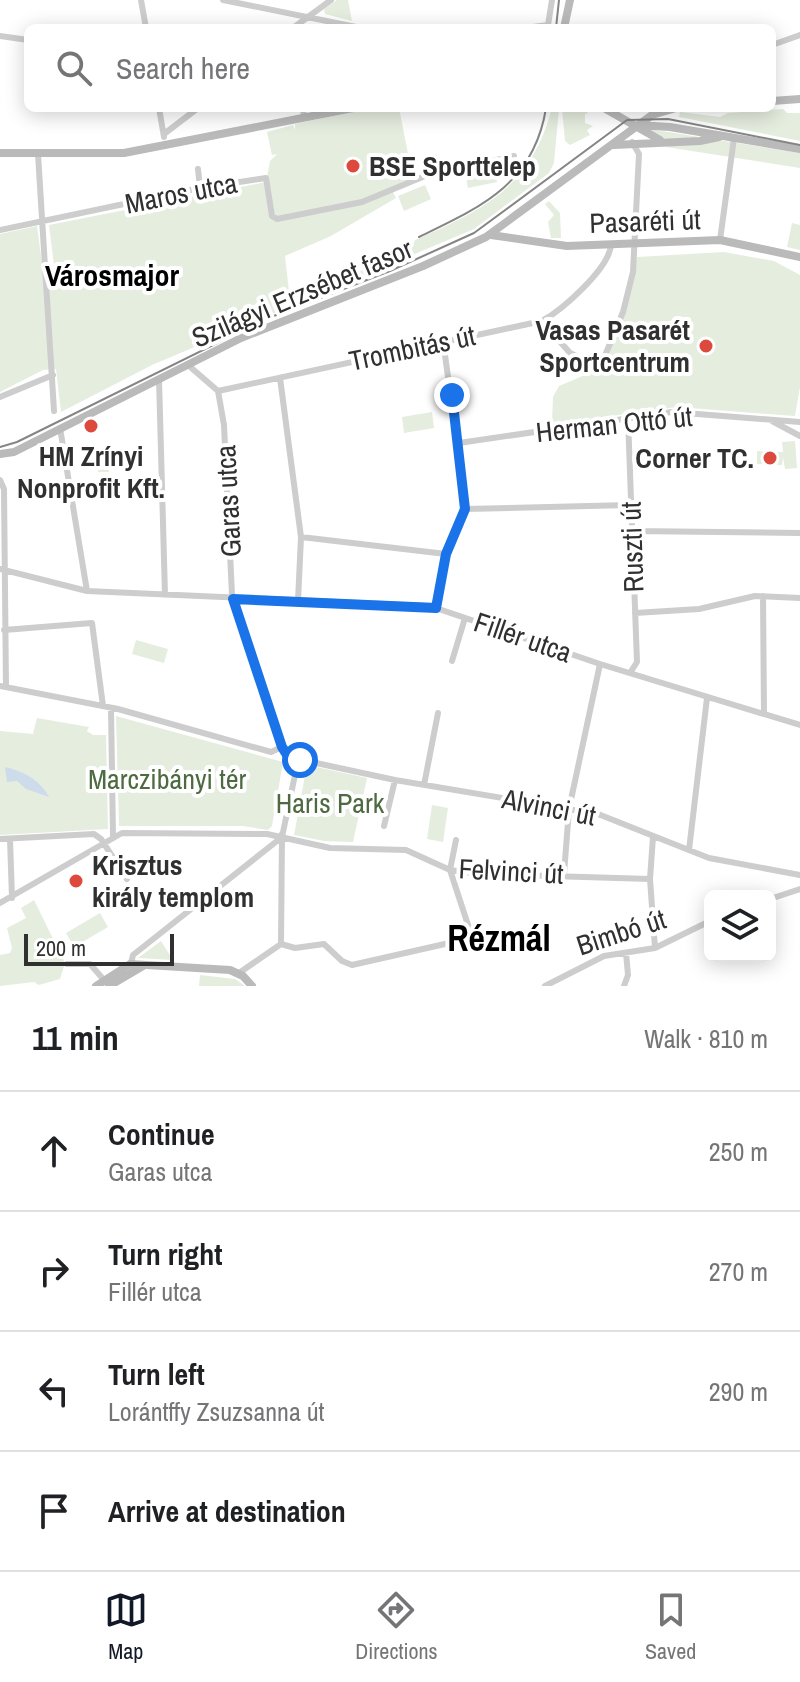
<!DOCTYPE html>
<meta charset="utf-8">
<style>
:root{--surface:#fff;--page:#f6f6f6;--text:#202124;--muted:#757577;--line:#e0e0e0;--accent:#111827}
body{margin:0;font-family:"Archivo Narrow",sans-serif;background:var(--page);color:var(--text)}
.controls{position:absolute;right:24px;bottom:24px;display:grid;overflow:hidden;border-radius:12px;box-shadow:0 4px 20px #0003}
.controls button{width:72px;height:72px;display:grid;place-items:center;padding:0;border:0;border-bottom:2px solid var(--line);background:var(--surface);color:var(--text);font:40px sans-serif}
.scale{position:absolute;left:24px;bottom:20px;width:150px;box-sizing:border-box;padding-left:8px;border:4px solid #303030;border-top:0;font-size:22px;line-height:28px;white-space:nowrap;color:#303030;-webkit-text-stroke:6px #fff;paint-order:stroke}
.stop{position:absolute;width:24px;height:24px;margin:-18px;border:6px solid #1a73e8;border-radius:50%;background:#fff}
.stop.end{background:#1a73e8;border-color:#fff;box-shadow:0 2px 8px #0008}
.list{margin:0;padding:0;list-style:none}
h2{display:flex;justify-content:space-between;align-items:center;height:104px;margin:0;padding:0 32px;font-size:34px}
h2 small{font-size:26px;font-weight:400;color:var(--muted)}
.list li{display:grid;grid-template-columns:52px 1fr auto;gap:24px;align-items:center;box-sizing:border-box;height:120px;padding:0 32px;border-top:2px solid var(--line)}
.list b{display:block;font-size:30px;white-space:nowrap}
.list p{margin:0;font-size:26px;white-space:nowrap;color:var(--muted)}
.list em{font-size:26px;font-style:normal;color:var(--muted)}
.icon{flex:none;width:44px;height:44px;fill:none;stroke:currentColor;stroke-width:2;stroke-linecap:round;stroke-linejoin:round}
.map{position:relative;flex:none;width:800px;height:986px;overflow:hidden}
.search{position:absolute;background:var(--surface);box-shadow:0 4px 20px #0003;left:24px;right:24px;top:24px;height:88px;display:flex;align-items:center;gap:20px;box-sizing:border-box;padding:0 28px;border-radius:12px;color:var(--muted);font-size:30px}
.sheet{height:584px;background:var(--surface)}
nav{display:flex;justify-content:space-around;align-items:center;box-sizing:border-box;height:112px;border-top:2px solid var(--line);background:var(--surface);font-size:22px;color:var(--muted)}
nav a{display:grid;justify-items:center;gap:4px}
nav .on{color:var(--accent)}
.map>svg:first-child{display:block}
</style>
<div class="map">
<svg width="800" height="986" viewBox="0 0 800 986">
<rect width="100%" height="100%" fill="#fff"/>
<path fill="#e5eddf" d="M337 0H348L352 21 325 14 324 9Z
M371 108H399L413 179 391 188 396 198 331 236 285 256 289 292 296 297 410 251 415 240C485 209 531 187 552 108H559L554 163 549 173 474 229 152 365 61 412 56 369 43 370 0 392V234L37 226 44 278H49V267L54 265 49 225 266 182 270 161 277 154 272 155 267 132 293 125 295 130V124Z
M562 108H582L588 113 585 114V123L593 126 587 130 590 135 570 145 565 141Z
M783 109 787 113H800V141L679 117 680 112 720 117 728 113Z
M649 129 800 153V168L666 147 667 140Z
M495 167 497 182 468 188 465 172Z
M425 185 431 199 404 211 398 196Z
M549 201 560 213 561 238H551L548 222 554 215 545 204Z
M792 223 800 225V250L787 247Z
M724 252 774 261 800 275V387L795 416 677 407 552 424 553 397 559 386 599 369 625 312 637 257Z
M432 412 434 428 404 433 402 417Z
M795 441 797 468 785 469 783 457 782 465 757 464V451L783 452 782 442Z
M108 448 109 472H98L97 449Z
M136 640 168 649 164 663 132 654Z
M116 716 283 762 272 826 268 830 243 826H119Z
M37 718 89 727 87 731 93 735H106L108 829 0 835V731L33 734Z
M307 765 367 778 353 842 324 841 294 835Z
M432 805 448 808 443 842 427 839Z
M34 900 65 963 60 979 39 985 34 982 0 986V955L10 953 12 948 7 928 26 918 21 908Z
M100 913 108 927 74 947 66 933Z
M161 941 173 960 138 958Z
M200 975 235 979 245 986H199Z"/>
<path fill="#cddbeb" d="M5 767C24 771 41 781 49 797L26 789 17 781 7 782Z"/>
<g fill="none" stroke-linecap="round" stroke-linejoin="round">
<path stroke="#cdcdcd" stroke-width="6" d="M141 0 146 28
M223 0 361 28
M293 28 331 0
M525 28 548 25 552 0
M0 36 28 40
M772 45 800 35
M159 108 164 137
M303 108 304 117
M164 134 198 108
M38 154 54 411
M198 169 200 188
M0 230 200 188 266 178 272 216 277 219 362 202 425 176 514 156
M720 240 734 138
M542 321 570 353 599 367 602 363 623 312 633 272 639 154 632 142
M188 365 218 391
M280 378 301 537 298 601
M159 379 165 595
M218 391 224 425 232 595 282 747 293 764 295 775 282 837
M218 391 542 321C562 310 609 269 611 245
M0 397 53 375
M628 418 637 662 630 673
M772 421 800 436
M60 428 87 591
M459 443 672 412 800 422
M0 480 4 489 6 687
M465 509 630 505
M631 531 800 533
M301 537 446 554
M0 569 87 591 430 606 600 664 800 725
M763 596 764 714
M436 608 446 554 465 509V498L443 341
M635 613 699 609 755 596 800 598
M4 630 92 623 103 706
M452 661 465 618
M0 686 118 709 271 752 282 747
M111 708 113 836
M293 764 307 761 395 780 598 814 709 858 800 875
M424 785 438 713
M384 826 395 780
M653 837 650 879 655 948
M0 839 94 834 101 839 127 879
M10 839 12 898
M689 850 707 698
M564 874 569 809 600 664
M770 899 800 889
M0 903 122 833 267 834 330 848 406 850 450 870 479 874 650 879
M281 944 295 948 324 944 342 961 352 965 467 939 470 931 450 870 456 840
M67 964H90L104 980
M130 968 133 955 282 837
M239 973 281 944 282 834
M545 986 604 956 655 948 710 921
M624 986 628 975 626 953"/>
<path stroke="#bababa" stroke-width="8" d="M564 28 570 0
M772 101 800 99
M604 108 660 140
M638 125 670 127 800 149
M614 145 700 141 719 137
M0 153H124L353 108
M491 235 567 246 720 240 800 257
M0 454 14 452 241 338 423 266 486 237 652 115 676 108
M96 986 130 964 230 970 243 976 252 986
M109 986 143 966"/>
<path stroke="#858585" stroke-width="2" d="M556 28 559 0
M419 237C481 207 534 184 546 108
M0 447 17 442 266 319 390 271 474 233 627 120 668 119 800 145"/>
</g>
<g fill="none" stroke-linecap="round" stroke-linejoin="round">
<path stroke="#1a73e8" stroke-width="10" d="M300 760 293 764 282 747 233 599 436 608 446 554 465 509 452 395"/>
</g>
<g fill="#dd493d" stroke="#fff" stroke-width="3">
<circle cx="353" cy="166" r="8"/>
<circle cx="706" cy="346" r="8"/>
<circle cx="91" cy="426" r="8"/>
<circle cx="770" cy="458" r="8"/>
<circle cx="76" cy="881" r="8"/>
</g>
<g text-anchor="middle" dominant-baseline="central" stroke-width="8" stroke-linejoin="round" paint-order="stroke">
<g font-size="28" font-weight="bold" fill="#303030" stroke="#fff" text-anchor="start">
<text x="369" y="166">BSE Sporttelep</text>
<text x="690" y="330" text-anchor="end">Vasas Pasarét<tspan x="690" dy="32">Sportcentrum</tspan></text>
<text x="91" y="456" text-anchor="middle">HM Zrínyi<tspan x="91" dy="32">Nonprofit Kft.</tspan></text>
<text x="754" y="458" text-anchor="end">Corner TC.</text>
<text x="92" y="865">Krisztus<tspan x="92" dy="32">király templom</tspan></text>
</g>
<g font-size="28" fill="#303030" stroke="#fff">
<text transform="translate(181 193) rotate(-11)">Maros utca</text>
<text transform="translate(645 221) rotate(-2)">Pasaréti út</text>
<text transform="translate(302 293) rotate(-23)">Szilágyi Erzsébet fasor</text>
<text transform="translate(412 348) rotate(-12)">Trombitás út</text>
<text transform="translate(614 424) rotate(-6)">Herman Ottó út</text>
<text transform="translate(228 501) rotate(-93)">Garas utca</text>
<text transform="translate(632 547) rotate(-92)">Ruszti út</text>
<text transform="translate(523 637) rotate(19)">Fillér utca</text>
<text transform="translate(549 807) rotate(11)">Alvinci út</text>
<text transform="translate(511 871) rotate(3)">Felvinci út</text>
<text transform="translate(621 932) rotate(-18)">Bimbó út</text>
</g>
<g font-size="28" fill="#4d6a40" stroke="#fff">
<text x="167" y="779">Marczibányi tér</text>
<text x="330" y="803">Haris Park</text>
</g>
<g font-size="30" font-weight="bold" fill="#000" stroke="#fff">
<text x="112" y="275">Városmajor</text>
</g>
<g font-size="36" font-weight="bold" fill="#000" stroke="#fff">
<text x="499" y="938">Rézmál</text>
</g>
</g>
</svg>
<div class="controls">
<button><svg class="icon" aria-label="layers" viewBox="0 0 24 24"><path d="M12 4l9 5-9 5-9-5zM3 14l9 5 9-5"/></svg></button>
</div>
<div class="scale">200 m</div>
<div class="stop" style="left:300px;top:760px"></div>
<div class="stop end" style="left:452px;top:395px"></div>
<div class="search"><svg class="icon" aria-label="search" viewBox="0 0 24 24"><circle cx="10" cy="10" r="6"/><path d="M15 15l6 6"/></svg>Search here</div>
</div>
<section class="sheet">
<h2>11 min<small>Walk · 810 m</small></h2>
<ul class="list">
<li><svg class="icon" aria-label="ahead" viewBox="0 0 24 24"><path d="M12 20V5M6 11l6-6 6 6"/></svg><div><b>Continue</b><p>Garas utca</p></div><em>250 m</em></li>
<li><svg class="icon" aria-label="right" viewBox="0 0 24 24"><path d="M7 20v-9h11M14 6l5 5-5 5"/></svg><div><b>Turn right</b><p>Fillér utca</p></div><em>270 m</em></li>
<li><svg class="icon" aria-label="left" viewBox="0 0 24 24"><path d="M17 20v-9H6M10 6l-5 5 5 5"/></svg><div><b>Turn left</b><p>Lorántffy Zsuzsanna út</p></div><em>290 m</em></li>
<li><svg class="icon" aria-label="arrive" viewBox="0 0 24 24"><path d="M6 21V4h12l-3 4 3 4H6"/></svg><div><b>Arrive at destination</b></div></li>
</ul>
</section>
<nav>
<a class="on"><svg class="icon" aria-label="map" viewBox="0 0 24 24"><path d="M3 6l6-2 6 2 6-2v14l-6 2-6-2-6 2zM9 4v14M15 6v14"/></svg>Map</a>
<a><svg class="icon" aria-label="directions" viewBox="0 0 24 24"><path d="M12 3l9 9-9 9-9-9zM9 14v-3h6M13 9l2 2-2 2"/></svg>Directions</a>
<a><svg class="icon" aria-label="saved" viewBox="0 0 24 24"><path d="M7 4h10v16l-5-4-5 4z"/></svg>Saved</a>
</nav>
